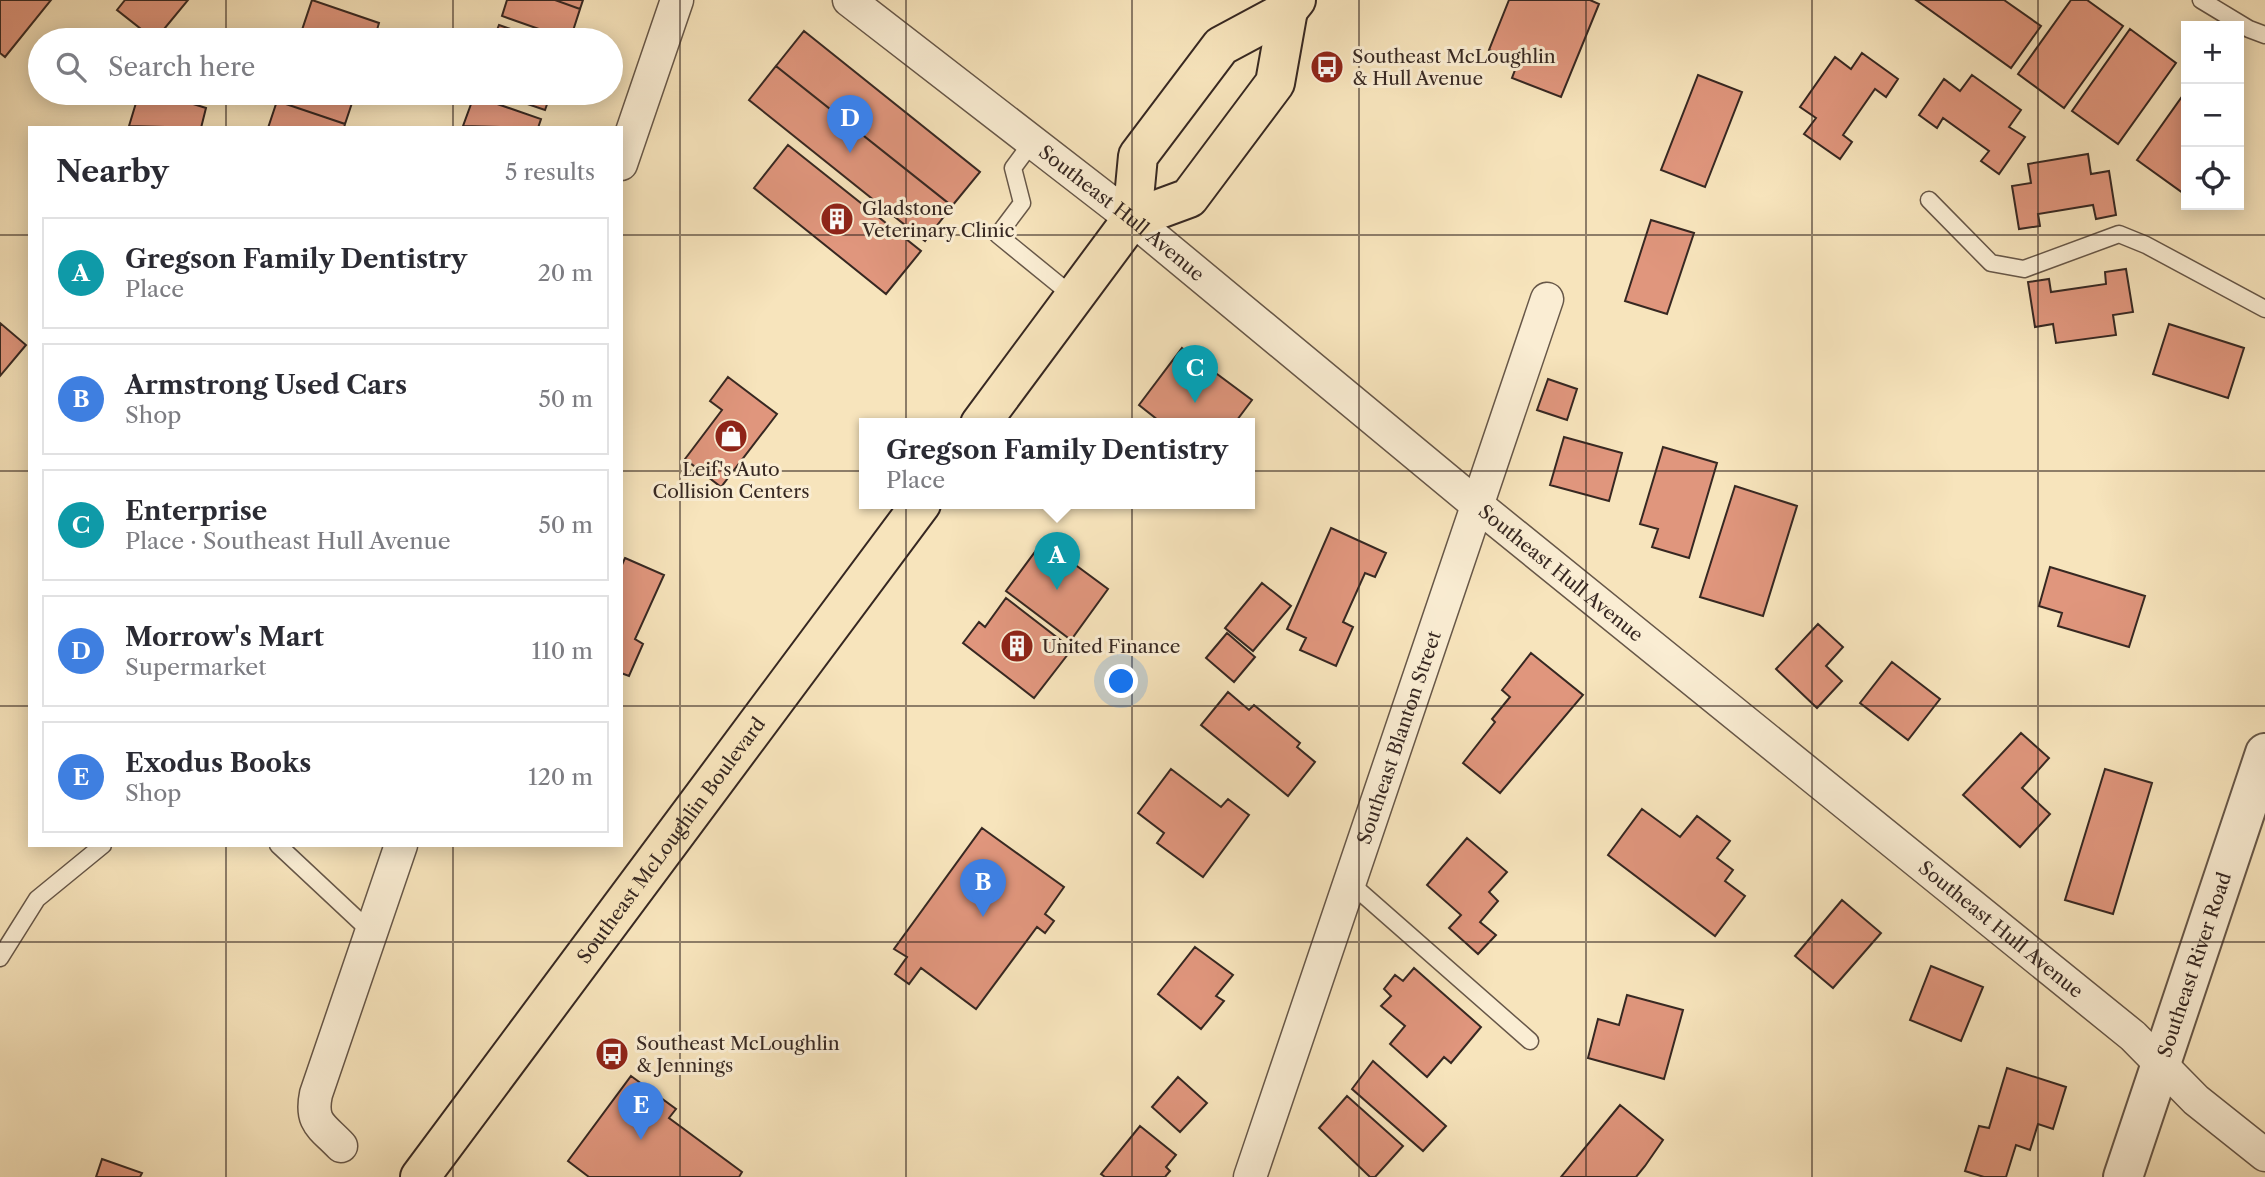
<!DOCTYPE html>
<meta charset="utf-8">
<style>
:root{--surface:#fff;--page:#f7f7f7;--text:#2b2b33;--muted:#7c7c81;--line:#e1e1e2;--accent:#ea580c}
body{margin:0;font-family:"Libre Caslon Text",serif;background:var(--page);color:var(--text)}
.controls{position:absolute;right:21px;top:21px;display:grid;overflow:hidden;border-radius:0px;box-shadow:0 4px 18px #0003}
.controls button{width:63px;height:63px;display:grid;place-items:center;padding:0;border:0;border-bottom:2px solid var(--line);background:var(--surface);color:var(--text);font:35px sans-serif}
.you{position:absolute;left:1122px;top:682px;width:24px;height:24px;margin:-18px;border:5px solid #fff;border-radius:50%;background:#1a73e8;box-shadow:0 0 0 10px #1a73e833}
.badge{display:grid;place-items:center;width:46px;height:46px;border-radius:50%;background:var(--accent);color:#fff;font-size:23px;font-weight:700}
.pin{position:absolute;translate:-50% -58px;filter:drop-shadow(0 2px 4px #0008)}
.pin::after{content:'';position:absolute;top:37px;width:24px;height:21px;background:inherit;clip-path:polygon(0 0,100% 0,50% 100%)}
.popup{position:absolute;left:859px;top:418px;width:396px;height:91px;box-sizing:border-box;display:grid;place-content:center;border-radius:0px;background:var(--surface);filter:drop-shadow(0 2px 5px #0005);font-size:23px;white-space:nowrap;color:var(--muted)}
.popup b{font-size:26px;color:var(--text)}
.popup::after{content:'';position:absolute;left:50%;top:100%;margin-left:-14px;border:14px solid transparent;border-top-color:var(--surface)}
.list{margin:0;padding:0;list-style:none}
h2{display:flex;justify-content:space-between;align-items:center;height:91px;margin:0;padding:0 28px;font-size:30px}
h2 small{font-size:23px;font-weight:400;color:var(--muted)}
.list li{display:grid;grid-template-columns:46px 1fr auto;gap:21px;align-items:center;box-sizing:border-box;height:112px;margin:0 14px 14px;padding:0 14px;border:2px solid var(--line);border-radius:0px}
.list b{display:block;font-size:26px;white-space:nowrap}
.list p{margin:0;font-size:23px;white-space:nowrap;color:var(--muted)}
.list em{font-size:23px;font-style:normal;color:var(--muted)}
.icon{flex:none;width:38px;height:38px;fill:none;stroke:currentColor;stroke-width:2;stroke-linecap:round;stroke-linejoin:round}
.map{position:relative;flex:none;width:2265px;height:1177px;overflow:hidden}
.search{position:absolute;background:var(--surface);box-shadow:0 4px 18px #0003;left:28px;top:28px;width:595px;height:77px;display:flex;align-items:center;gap:18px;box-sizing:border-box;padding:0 24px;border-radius:38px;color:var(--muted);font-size:26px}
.panel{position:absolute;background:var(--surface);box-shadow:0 4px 18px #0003;left:28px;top:126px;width:595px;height:721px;border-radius:0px}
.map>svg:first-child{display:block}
</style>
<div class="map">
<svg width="2265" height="1177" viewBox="0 0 2265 1177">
<rect width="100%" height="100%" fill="#f7e4bc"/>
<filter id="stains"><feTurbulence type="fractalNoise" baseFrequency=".00286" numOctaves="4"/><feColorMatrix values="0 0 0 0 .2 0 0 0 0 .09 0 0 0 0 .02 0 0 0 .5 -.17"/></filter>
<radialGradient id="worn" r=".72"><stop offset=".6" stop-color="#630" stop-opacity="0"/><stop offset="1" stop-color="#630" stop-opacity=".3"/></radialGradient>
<path fill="#e0967d" stroke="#372822" stroke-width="2" d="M0 0H51L5 57 0 53Z
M125 0H188L155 40 117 10Z
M312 0 379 23 374 40H330L302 30Z
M507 0H555L580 9 570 40 502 16Z
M555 0H583L580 9Z
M1509 0H1590L1599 4 1561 97 1512 78 1518 62 1489 50Z
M1916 0H2004L2041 26 2011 68Z
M2071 0H2087L2123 26 2064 108 2018 74Z
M499 25 542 40H493Z
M2130 29 2176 63 2118 144 2072 111Z
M302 30 330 40H298Z
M804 31 980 172 952 206 776 66Z
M1862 53 1898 79 1886 97 1875 89 1843 135 1852 142 1840 159 1804 134 1816 118 1800 107 1835 57 1851 69Z
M776 66 952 206 925 241 749 100Z
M1698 75 1742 92 1705 187 1661 170Z
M1972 75 2021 110 2009 127 2025 137 1999 174 1981 161 1989 151 1943 118 1937 128 1919 115 1944 79 1960 91Z
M2186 91V189L2183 193 2137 160Z
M139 93H175L174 98 206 108 201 128 129 126Z
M280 93H352L355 94 345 124 277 101Z
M495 93H551L545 110Z
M474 96 541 119 538 128 463 126Z
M277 101 345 124 344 128H268Z
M788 145 921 251 886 294 754 188Z
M2088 154 2091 174 2109 171 2116 215 2096 219 2093 205 2038 214 2040 226 2019 229 2012 186 2031 183 2028 164Z
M1651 220 1694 233 1667 314 1625 301Z
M2126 269 2133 312 2113 315 2116 335 2056 343 2053 324 2035 327 2028 282 2049 279 2051 292 2106 284 2105 272Z
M0 323 26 345 0 376Z
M2169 324 2244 348 2228 398 2153 374Z
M1182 348 1252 400 1234 424H1163L1139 405Z
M728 377 777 414 721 487 685 459 722 410 710 401Z
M1548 379 1577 389 1567 420 1537 410Z
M1564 437 1622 453 1609 501 1550 485Z
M1663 447 1717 463 1689 558 1652 547 1658 529 1640 524Z
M1735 486 1797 506 1763 616 1700 597Z
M1331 528 1386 553 1375 577 1365 573 1343 622 1353 627 1336 666 1300 650 1306 638 1287 629Z
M1043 541 1108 589 1071 640 1006 591Z
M625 558 664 575 635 639 643 644 629 676 621 673V567Z
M2050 567 2145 596 2129 647 2058 626 2062 613 2039 606Z
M1262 583 1291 606 1253 651 1225 628Z
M1006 598 1072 649 1034 698 963 643 979 622 985 627Z
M1818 624 1843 647 1826 666 1842 681 1817 708 1776 669Z
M1227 633 1255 657 1234 682 1206 658Z
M1531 653 1583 695 1500 793 1463 763 1495 722 1492 719 1510 697 1502 690Z
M1892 662 1940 699 1908 740 1860 703Z
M1228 692 1249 710 1254 705 1300 743 1297 747 1315 762 1288 796 1201 725Z
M2021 733 2049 758 2022 788 2050 814 2020 847 1963 795Z
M1171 769 1221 807 1228 799 1249 815 1203 877 1157 843 1164 833 1138 813Z
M2105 769 2152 783 2113 914 2065 900Z
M1642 809 1680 837 1697 816 1730 841 1717 858 1733 870 1725 881 1745 896 1715 936 1608 855Z
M982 828 1064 887 1045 914 1054 921 1045 933 1037 927 976 1009 921 968 909 984 895 974 907 957 894 949Z
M1467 838 1507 872 1489 892 1498 901 1480 922 1496 935 1478 954 1449 928 1461 915 1427 885Z
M1842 900 1881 933 1833 988 1795 956Z
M1195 947 1233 975 1216 996 1224 1001 1201 1029 1158 994Z
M1931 966 1983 987 1961 1041 1910 1020Z
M1414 968 1481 1027 1451 1063 1444 1057 1427 1077 1390 1044 1405 1026 1381 1006 1391 996 1384 989 1395 975 1403 981Z
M1627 995 1683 1010 1664 1079 1588 1058 1598 1019 1619 1025Z
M1373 1061 1446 1126 1423 1151 1352 1089Z
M2007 1068 2066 1087 2053 1129 2038 1124 2030 1150 2016 1145 2006 1177H1984L1965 1171 1979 1126 1989 1128Z
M631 1076 676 1109 669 1118 742 1172 739 1177H589L568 1161Z
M1178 1077 1207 1103 1180 1132 1152 1107Z
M1347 1096 1403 1146 1375 1177H1370L1319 1128Z
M1620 1105 1663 1140 1645 1166 1636 1177H1561Z
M1140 1126 1176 1155 1166 1167 1170 1171 1165 1177H1105L1101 1174Z
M102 1159 142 1173 140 1177H96Z"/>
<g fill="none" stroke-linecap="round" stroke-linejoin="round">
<defs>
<path id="service" d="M2201 0 2249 29 2265 35
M1033 141 1013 168 1022 203 998 235 1074 297
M1929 200 1991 263 2024 269 2119 234 2146 245 2265 309
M278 845 371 932
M1349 882 1530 1041
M0 958 37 899 103 845"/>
<g id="minor">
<path id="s1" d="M849 0 1132 219 1476 504 2133 1036 2196 1100 2265 1155"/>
<path d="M621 164 677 0"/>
<path d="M341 1146C322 1126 310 1123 316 1094L401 845"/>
<path id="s2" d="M1250 1177 1547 299"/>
</g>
<g id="tertiary">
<path id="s3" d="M2123 1177 2265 753"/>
</g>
<g id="primary">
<path d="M1132 219 1189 198 1275 83 1288 10"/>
<path d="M980 424 1132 219 1138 156 1221 46 1288 10 1296 0"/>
<path id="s4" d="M420 1177 921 504"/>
</g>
</defs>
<use href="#service" stroke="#675748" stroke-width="19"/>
<use href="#minor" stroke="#675748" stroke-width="35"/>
<use href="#tertiary" stroke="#675748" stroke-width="42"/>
<use href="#primary" stroke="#372822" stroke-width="42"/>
<use href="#service" stroke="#faedd3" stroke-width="16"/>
<use href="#minor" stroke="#faedd3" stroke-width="32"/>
<use href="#tertiary" stroke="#faedd3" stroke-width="38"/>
<use href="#primary" stroke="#f7e4bc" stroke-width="38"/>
</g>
<path fill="none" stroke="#372822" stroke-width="2" stroke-opacity="0.55" d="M226 0V40M453 0V40M680 0V1177M906 0V1177M1132 0V1177M1359 0V1177M1586 0V1177M1812 0V1177M2038 0V1177M226 93V128M453 93V128M0 235H30M621 235H2265M0 471H30M621 471H2265M0 706H30M621 706H2265M226 845V1177M453 845V1177M0 942H2265"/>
<defs>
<symbol id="bus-disc" viewBox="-11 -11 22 22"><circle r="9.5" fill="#8f2418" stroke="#faedd3"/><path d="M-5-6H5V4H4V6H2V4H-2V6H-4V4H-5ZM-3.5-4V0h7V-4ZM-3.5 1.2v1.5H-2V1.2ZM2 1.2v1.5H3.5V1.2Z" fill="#fff"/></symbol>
<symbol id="building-disc" viewBox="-11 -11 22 22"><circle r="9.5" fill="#8f2418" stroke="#faedd3"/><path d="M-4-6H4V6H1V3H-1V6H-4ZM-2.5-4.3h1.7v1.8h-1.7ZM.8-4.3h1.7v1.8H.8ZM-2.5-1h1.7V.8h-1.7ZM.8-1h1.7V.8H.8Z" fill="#fff"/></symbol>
<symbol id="shop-disc" viewBox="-11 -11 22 22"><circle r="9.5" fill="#8f2418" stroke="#faedd3"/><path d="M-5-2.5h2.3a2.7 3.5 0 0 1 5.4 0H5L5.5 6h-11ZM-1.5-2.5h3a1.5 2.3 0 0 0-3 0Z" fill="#fff"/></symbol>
</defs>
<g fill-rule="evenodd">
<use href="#bus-disc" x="1308" y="48" width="38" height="38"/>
<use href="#building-disc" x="818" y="200" width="38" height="38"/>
<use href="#shop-disc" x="712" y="417" width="38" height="38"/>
<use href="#building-disc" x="998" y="627" width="38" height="38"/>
<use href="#bus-disc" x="593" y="1035" width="38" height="38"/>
</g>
<g text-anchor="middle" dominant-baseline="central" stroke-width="6" stroke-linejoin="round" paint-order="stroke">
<g font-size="19" fill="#372822" stroke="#faedd3" text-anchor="start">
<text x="1352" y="56">Southeast McLoughlin<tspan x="1352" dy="22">&amp; Hull Avenue</tspan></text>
<text x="862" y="208">Gladstone<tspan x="862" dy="22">Veterinary Clinic</tspan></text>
<text x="731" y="469" text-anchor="middle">Leif's Auto<tspan x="731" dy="22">Collision Centers</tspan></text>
<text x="1042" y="646">United Finance</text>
<text x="636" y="1043">Southeast McLoughlin<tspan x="636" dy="22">&amp; Jennings</tspan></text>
</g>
<g font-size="19" fill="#372822" stroke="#faedd3">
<text stroke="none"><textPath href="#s1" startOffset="346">Southeast Hull Avenue</textPath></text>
<text stroke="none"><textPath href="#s1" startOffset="914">Southeast Hull Avenue</textPath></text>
<text stroke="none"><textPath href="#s2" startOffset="464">Southeast Blanton Street</textPath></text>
<text stroke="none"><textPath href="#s4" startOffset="420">Southeast McLoughlin Boulevard</textPath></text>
<text stroke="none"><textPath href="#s1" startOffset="1480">Southeast Hull Avenue</textPath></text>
<text stroke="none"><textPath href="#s3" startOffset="224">Southeast River Road</textPath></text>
</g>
</g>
<rect width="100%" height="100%" filter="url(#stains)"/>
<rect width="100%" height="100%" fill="url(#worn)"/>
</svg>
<div class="controls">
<button>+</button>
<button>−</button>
<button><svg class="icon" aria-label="locate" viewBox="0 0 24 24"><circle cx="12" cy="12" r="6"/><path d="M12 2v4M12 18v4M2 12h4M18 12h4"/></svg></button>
</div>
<div class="you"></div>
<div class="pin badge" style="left:1057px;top:590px;background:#0f9aa8">A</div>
<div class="popup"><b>Gregson Family Dentistry</b>Place</div>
<div class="pin badge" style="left:983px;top:917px;background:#3f7fe0">B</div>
<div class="pin badge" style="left:1195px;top:403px;background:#0f9aa8">C</div>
<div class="pin badge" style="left:850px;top:153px;background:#3f7fe0">D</div>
<div class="pin badge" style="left:641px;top:1140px;background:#3f7fe0">E</div>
<div class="search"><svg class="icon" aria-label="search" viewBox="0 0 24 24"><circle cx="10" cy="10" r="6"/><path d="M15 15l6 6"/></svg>Search here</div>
<section class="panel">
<h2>Nearby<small>5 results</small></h2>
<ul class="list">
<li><span class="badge" style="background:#0f9aa8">A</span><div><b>Gregson Family Dentistry</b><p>Place</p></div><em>20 m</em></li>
<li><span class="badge" style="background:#3f7fe0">B</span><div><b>Armstrong Used Cars</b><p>Shop</p></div><em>50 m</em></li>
<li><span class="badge" style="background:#0f9aa8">C</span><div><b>Enterprise</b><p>Place · Southeast Hull Avenue</p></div><em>50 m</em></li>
<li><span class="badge" style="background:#3f7fe0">D</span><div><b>Morrow's Mart</b><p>Supermarket</p></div><em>110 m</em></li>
<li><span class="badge" style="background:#3f7fe0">E</span><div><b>Exodus Books</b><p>Shop</p></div><em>120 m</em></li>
</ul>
</section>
</div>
